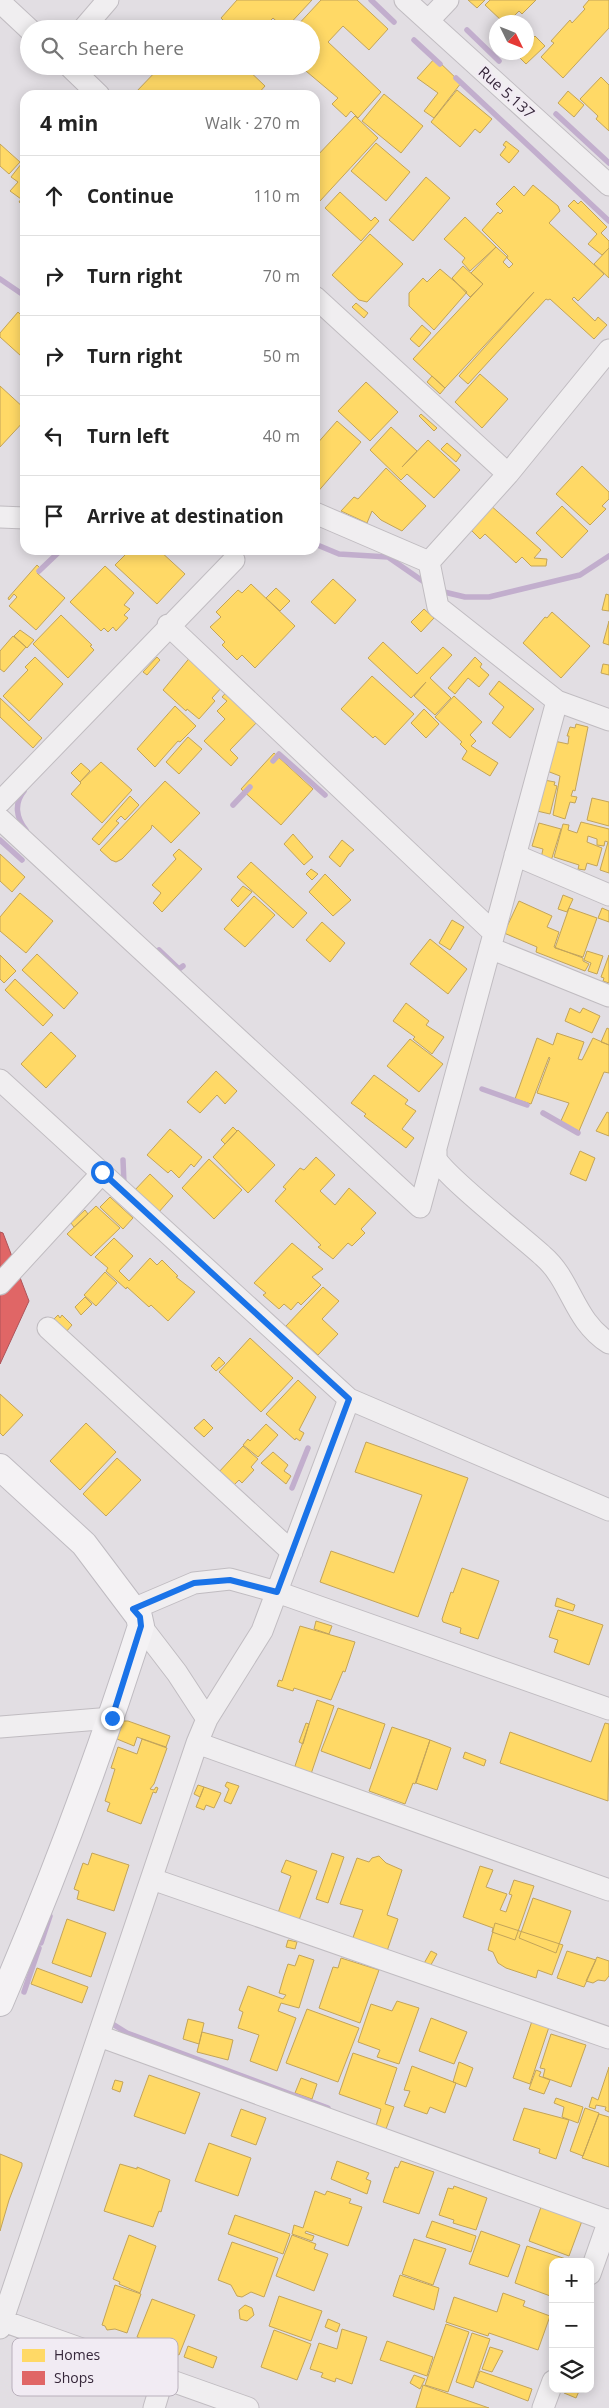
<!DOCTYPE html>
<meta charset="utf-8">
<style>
:root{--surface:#fff;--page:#f6f6f6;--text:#222;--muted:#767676;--line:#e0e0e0}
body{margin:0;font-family:"Open Sans",sans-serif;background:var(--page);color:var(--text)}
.controls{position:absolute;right:15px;bottom:15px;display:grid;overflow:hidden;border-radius:10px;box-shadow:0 2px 12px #0003}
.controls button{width:45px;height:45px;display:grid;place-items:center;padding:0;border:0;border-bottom:1px solid var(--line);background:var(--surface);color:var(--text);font:25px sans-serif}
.compass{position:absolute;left:489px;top:15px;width:45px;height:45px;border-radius:50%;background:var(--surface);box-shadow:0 2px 12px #0003;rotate:133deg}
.stop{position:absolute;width:15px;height:15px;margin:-11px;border:4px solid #1a73e8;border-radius:50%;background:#fff}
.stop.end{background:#1a73e8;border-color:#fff;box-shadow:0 1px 5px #0008}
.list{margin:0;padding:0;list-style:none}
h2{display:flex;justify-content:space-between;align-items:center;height:65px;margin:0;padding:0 20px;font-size:21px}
h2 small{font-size:16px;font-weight:400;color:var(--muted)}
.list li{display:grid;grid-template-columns:32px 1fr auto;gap:15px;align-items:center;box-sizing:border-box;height:80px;padding:0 20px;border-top:1px solid var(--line)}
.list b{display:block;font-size:19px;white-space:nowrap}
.list em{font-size:16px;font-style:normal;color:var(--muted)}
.icon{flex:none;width:28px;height:28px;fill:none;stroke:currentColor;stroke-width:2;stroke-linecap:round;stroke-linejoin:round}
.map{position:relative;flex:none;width:609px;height:2408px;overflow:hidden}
.search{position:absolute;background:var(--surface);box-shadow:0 2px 12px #0003;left:20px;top:20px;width:300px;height:55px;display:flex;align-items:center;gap:12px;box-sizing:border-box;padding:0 18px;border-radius:28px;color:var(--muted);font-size:19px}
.panel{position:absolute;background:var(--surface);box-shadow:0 2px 12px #0003;left:20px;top:90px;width:300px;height:465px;border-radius:15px}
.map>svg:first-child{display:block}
</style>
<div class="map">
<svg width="609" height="2408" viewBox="0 0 609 2408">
<rect width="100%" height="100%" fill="#e2dee3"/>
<path fill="#ffd966" stroke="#c3a459" d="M237 0H312L285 29 273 18 269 22 274 29H232L221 18Z
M321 0H357L388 29 369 50 343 26 328 42 381 92 358 118 351 111 346 117 332 104 338 98 300 66H311V29H294Z
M468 0H485L477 8Z
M490 0H536L522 14 519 11 508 22H503L485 5Z
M589 0H609V28L563 78 541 57 554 43 551 41 570 20 572 23 585 9 583 7Z
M535 36 545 46 526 64 517 55 526 52V45Z
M435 58 461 83 434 118 424 111 438 93 417 78Z
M161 66H244L265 86 257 95H137L135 93Z
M601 77 609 85V131L596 119 598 116 580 99Z
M457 90 492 119 480 133 475 129 460 147 431 122Z
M568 91 584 105 574 117 558 103Z
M384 94 423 126 401 153 362 121Z
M355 116 378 138 320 201 315 197V191L319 187 315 183V158Z
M506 141 519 151 509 163 500 155 506 147 503 145Z
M376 143 410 172 386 201 351 171Z
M0 144 20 162 9 174 0 166Z
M25 159V206L19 202 21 199 10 191 18 182 11 177Z
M426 177 450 198 413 241 389 220Z
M533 185 558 206 560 211 549 223 604 274 578 301 574 297 572 299 595 321 598 317 607 325 594 339 550 299 548 300 546 299 468 384 459 376 534 292 445 388 413 359 483 284 471 273 496 247 507 257 503 262 509 268 513 264 507 258 508 256 482 230 498 212 500 214 503 211 496 204 514 186 524 196Z
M340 192 371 221 375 217 379 221 361 241 325 208Z
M574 200 578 204 581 201 607 227 601 233 609 241V248L602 255 588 244 597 234 568 206Z
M465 217 496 247 470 271 462 262 465 258 444 239Z
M370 234 403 264 367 302 359 300 332 275Z
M609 248V278L594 264Z
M463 266 483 284 470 297 452 278Z
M440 269 467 292 434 330 409 306V293L423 278 427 282Z
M356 303 368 313 364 318 352 307Z
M18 312 25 319V351L21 356 0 337V333Z
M422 325 431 333 419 347 410 339Z
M480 374 508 399 482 428 455 402Z
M432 376 445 388 440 394 427 382Z
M366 382 398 412 370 441 338 411Z
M0 386 25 409V420L0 447Z
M421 414 437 428 434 431 419 416Z
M337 421 361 442 315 495V446Z
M391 427 417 451 402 467 428 440 460 470 434 498 407 474 401 480 370 450Z
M447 443 461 455 456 462 441 449Z
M582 466 609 492V499L602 506 606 509 590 525 556 494Z
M386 468 426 506 402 531 381 520 372 511 367 523 341 511 354 497 358 499Z
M489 504 541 550 534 558 547 559 546 566H531L522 557 516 563 485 534 480 539 470 529Z
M562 506 588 531 562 558 536 533Z
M130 550H159L185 574 157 604 115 565Z
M37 565 41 569 37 573 65 598 36 630 9 606 17 597 14 594 9 600 8 598Z
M105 566 134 593 124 605 130 609 124 615 128 618 116 631 113 627 108 632 104 628 101 631 70 602Z
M333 579 356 600 335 624 311 602Z
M251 584 295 626 255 668 242 655 237 660 222 645 225 642 210 627 221 617 216 612 238 590 242 593Z
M276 588 290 601 280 611 266 598Z
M606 594 609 595V611L602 610Z
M424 609 434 618 421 632 411 622Z
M552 612 590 646 561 678 523 643 545 617 547 618Z
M61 615 92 645 90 646 94 650 68 678 33 644Z
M609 621V645L603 643Z
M20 630 34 640 27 648 14 636Z
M13 636 26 647 4 672 0 669V651Z
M383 642 417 674 443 647 452 655 430 678 451 698 435 715 414 696 426 682 411 698 368 658Z
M192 655 224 685 212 698 215 701 199 719 187 709 186 711 163 690Z
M35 657 63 684 29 721 3 696 28 670 25 667Z
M157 657 160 660 147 675 143 672Z
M475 657 482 664 480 667 489 675 479 687 468 678 455 694 448 688Z
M603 664 609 665V675L601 673Z
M372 676 414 714 385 745 375 736 373 738 341 709Z
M499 681 534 709 510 738 492 723 504 707 489 694Z
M230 688 261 718 230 750 238 758 231 766 204 741 225 719 217 711 227 701 222 697Z
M454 696 482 722 470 735 476 741 471 746 498 763 490 776 462 759 467 751 460 744 462 742 435 717Z
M0 698 42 738 33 748 0 717Z
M175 706 196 726 180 742 178 741 155 767 137 749Z
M424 709 439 724 426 738 411 723Z
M576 724 588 727 575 791 573 790 571 796 577 797 575 803 570 802 565 819 553 815 560 776 547 771 554 741 568 744 569 736H567L570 727 575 728Z
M188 737 202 749 179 774 166 762Z
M274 753 313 789 281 825 241 789Z
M101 762 132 790 102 823 71 794 81 783 80 782Z
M81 763 90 771 80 782 71 773Z
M544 780 555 782 554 785 557 786 550 814 537 811Z
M165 781 200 813 171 843 152 825 151 829 122 859 116 862 111 860 100 850Z
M130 796 139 805 125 820 121 816 116 821 119 823 99 845 92 839Z
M592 798 609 802V826L587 820Z
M581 822 609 829V873L600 870 608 842 605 841 604 846 597 845V839L588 836 587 842 602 848 597 866 587 863 585 870 578 869 579 865 554 857 563 824 569 825 568 830 577 833Z
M539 823 561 829 551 861 541 858 543 849 532 846Z
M293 834 313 857 304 865 284 844Z
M342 840 354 850 349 854 340 867 329 857Z
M179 849 202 869 162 912 153 903 161 893 152 885 176 859 173 855Z
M0 854 25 877 12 892 0 881Z
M251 862 307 913 293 928 237 877Z
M311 869 318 874 312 880 306 874Z
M325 874 351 900 333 916 309 892Z
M243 886 252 892 238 907 231 900Z
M20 893 53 921 26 953 0 931V917Z
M563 895 573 899 567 912 558 909Z
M254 896 275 915 245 947 224 929Z
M519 901 552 916 547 927 559 932 554 947 583 958V961L589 964 585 971 536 952 537 947 504 933Z
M569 908 597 918 583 957 555 948Z
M602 908 609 911V922L598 918Z
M452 920 464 927 450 950 439 943Z
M322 922 345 943 330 962 306 940Z
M430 939 467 969 448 994 410 964Z
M587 951 603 956 597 974 588 971 591 963 584 960Z
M37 954 78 993 64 1009 22 970Z
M0 955 16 971 4 983 0 979Z
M609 955V983L603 981 604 978 601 977Z
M15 979 53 1015 43 1026 5 990Z
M406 1003 429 1021 426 1025 444 1037 432 1054 413 1039 415 1037 393 1021Z
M570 1008 580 1013 583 1008 600 1016 592 1033 565 1021Z
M607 1028 609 1029V1045L601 1042Z
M51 1032 76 1056 46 1088 21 1064Z
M557 1033 584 1042 578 1059 582 1060 593 1038 609 1045V1073L604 1072 579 1131 560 1123 569 1103 537 1093 550 1058 549 1057 531 1104 515 1099 537 1038 553 1045Z
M410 1039 443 1064 419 1092 387 1066Z
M216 1071 237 1091 225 1104 217 1095 200 1113 187 1102Z
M374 1075 408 1100 405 1104 416 1111 402 1129 414 1138 406 1148 364 1116 366 1114 351 1103Z
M607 1112 609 1113V1136L596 1131Z
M233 1127 237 1131 225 1144 221 1140Z
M170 1129 202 1157 194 1167 191 1164 179 1178 171 1170 168 1173 147 1155Z
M238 1130 275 1165 248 1193 213 1157Z
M580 1151 595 1158 586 1181 570 1174Z
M316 1157 335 1175 320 1191 335 1205 349 1188 376 1213 361 1229 365 1233 352 1246 348 1243 333 1259 318 1247 321 1245 275 1201 286 1189 283 1187 300 1168 304 1170Z
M209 1159 242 1190 214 1219 182 1188Z
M150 1174 173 1196 158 1213 134 1191Z
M110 1197 133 1218 123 1229 100 1207Z
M96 1206 120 1228 91 1256 67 1234Z
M85 1210 88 1214 74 1227 71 1223Z
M114 1238 133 1256 119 1271 129 1281 150 1258 157 1265 162 1260 178 1276 176 1277 195 1292 168 1321 151 1305 149 1307 127 1287 126 1289 106 1271 108 1268 95 1257Z
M292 1243 323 1269 312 1277 321 1285 301 1305 298 1302 291 1310 284 1304 279 1309 263 1295 266 1293 254 1283Z
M105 1272 117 1283 96 1306 84 1295Z
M323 1287 339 1301 322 1319 338 1334 318 1355 286 1326Z
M85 1297 92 1304 81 1315 75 1307Z
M58 1315 60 1318 62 1315 72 1325 66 1332 53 1320Z
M250 1338 293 1378 261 1412 219 1372Z
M219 1357 225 1363 216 1371 211 1366Z
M298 1380 316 1397 299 1430 304 1433 300 1441 296 1438 295 1440 266 1414Z
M0 1394 23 1415 3 1436 0 1433Z
M204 1419 213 1428 204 1437 194 1428Z
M86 1423 116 1452 80 1490 50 1461Z
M266 1424 278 1435 258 1457 243 1445 248 1439 250 1441Z
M366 1442 468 1478 418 1617 320 1582 331 1551 394 1573 422 1495 355 1472Z
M243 1446 258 1459 251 1467 254 1470 242 1483 239 1480 230 1489 218 1473Z
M273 1452 288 1465 284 1471 291 1476 286 1484 261 1463Z
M117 1458 141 1480 106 1516 83 1494Z
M462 1568 499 1581 478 1639 460 1633 461 1628 443 1622 442 1619 451 1592 453 1593Z
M557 1598 575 1605 573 1611 555 1606Z
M558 1610 603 1625 589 1665 554 1652 558 1640 549 1637Z
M316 1621 332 1626 329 1634 314 1629Z
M300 1626 355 1642 345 1672 343 1671 331 1700 294 1688 293 1691 277 1686 279 1680 282 1681Z
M317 1700 334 1706 311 1774 294 1769Z
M338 1708 385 1724 370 1769 321 1751Z
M123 1721H128L170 1736 166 1747 137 1737 134 1746 117 1739Z
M306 1723 309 1724 303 1744 299 1742Z
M605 1723 609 1724 608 1801 500 1763 510 1732 591 1762Z
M392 1727 430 1740 415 1784 413 1783 405 1804 369 1791Z
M142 1739 167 1748 154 1784 150 1789 154 1790 156 1787 158 1788 156 1793 153 1792 141 1824 107 1811 110 1803 105 1801 115 1769 111 1768 118 1747 137 1754Z
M430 1740 451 1748 437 1790 416 1783Z
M465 1752 486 1760 484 1766 463 1758Z
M227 1782 239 1786 231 1804 224 1801 229 1789 225 1786Z
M198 1785 204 1787 200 1797 194 1794Z
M204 1787 221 1793 214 1808 206 1805 204 1810 196 1807Z
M92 1853 129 1865 114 1911 77 1899 79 1891 74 1889 83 1863 88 1865Z
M332 1853 344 1857 328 1903 316 1899Z
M379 1856 386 1863 402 1870 387 1915 398 1919 386 1954 351 1943 363 1910 340 1904 357 1858 369 1862 372 1858Z
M286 1860 317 1871 299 1920 278 1913 291 1876 281 1872Z
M480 1866 493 1870 486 1887 507 1894 500 1910 506 1912 512 1895 509 1894 514 1880 534 1886 515 1940 492 1932 493 1928 463 1917Z
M533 1898 571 1911 556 1953 519 1938Z
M67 1919 106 1933 91 1977 52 1963Z
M495 1923 563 1945 552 1975 538 1970 536 1978 506 1968 498 1963 493 1952 488 1950Z
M288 1940 297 1942 295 1949 286 1947Z
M431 1951 437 1954 428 1970 422 1967Z
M567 1951 596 1960 584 1987 557 1978Z
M299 1955 314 1960 299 2008 281 2003 278 2011 296 2018 277 2071 250 2061 259 2035 238 2028 243 2012 239 2010 248 1986 283 1999 286 1995 279 1993 284 1976 288 1964 295 1966Z
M597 1957 609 1961V1976L605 1981 598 1980 593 1983 586 1981Z
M341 1958 379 1970 360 2023 319 2008 333 1967 338 1968Z
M37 1968 88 1987 82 2003 31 1984Z
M397 2001 419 2008 399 2064 377 2057 380 2050 358 2042 371 2004 392 2011Z
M307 2009 359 2028 338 2082 286 2063Z
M534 2015 551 2021 530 2084 513 2078Z
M431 2018 467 2032 454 2064 419 2051Z
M188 2019 204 2023 199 2044 183 2039Z
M202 2032 233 2040 228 2060 197 2052Z
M551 2034 586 2045 571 2087 543 2077 545 2069 540 2068Z
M353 2053 397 2068 385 2104 394 2107 386 2129 376 2126 381 2109 339 2094Z
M459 2062 473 2068 466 2087 453 2082Z
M412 2066 456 2083 445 2113 430 2107 427 2114 404 2106 410 2091 404 2090Z
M609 2067V2112L605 2110 606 2107 596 2105 595 2109 589 2107 592 2097 598 2100Z
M536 2070 541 2072 539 2076 550 2080 544 2094 529 2089Z
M149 2075 200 2093 185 2134 134 2116Z
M301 2078 317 2084 312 2099 295 2093Z
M115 2080 123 2082 120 2092 112 2089Z
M556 2098 583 2107 578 2123 562 2117 564 2107 554 2103Z
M524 2108 569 2120 556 2159 539 2153 540 2149 513 2140Z
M585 2108 599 2113 583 2156 570 2151Z
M241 2109 266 2118 256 2145 231 2136Z
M599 2114 609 2117V2167L582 2158Z
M209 2143 251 2158 238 2196 195 2181Z
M0 2154 22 2163V2166L9 2200 0 2231Z
M337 2161 369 2173 366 2179 371 2181 367 2194 331 2179Z
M401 2161 434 2172 419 2214 383 2202 395 2167 398 2168Z
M120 2164 137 2169V2167L170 2180 161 2212 159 2211 153 2227 104 2211Z
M454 2186 487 2198 476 2230 453 2223 454 2220 439 2215 448 2188 453 2189Z
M315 2191 325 2195 327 2191 351 2199 349 2203 362 2207 348 2246 306 2231 305 2233 314 2236 312 2241 292 2234 294 2225 303 2228Z
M541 2207 582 2221 569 2256 529 2241Z
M235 2215 290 2234 283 2254 228 2234Z
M432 2221 476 2236 471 2252 426 2237Z
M481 2231 520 2245 508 2277 469 2264Z
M129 2235 156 2246 140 2293 119 2284 120 2282 113 2279Z
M292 2235 316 2244 314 2249 328 2254 314 2291 276 2276Z
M414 2239 446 2249 433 2285 402 2274Z
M232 2242 278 2258 264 2297 251 2292 242 2297 237 2296 231 2285 218 2280Z
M527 2246 569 2260 553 2262V2297L515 2283Z
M400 2275 439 2288 434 2310 393 2296Z
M115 2285 141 2294 127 2333 115 2329 107 2330 105 2326 102 2325Z
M503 2293 525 2301 523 2306 550 2316 538 2350 489 2333 488 2336 446 2322 454 2297 497 2312Z
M279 2296 322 2311 311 2341 269 2326Z
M152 2299 195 2315 179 2355 137 2337Z
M245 2305 252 2308 254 2315 247 2321 240 2319 239 2310Z
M328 2319 340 2324 337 2332 325 2327Z
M446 2324 469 2332 448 2392 425 2385Z
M342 2329 367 2337 352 2384 336 2378 335 2382 321 2377 323 2373 310 2369 319 2343 337 2349Z
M274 2330 311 2344 297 2380 261 2367Z
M472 2333 490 2339 473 2388 456 2382Z
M387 2341 433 2357 427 2376 380 2360Z
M188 2346 217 2357 213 2368 184 2357Z
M490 2347 503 2351 492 2372 482 2369Z
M480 2371 532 2389 528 2401 476 2381Z
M414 2375 425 2379 420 2389 410 2383Z
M423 2385 489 2408H416Z
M566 2389H580L576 2398 564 2393Z"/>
<path fill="#e06666" stroke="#ad5359" d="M0 1232 3 1233 29 1301 0 1364Z"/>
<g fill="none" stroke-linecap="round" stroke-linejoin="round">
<path stroke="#c2aecd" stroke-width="5.5" d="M371 0 394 22
M467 30 499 61
M414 40 440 64
M456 78 609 221
M556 114 609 163
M0 279 25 296
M315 544 339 554 388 557 427 584
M39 571 61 550
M440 591 465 597H489L580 575 609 556
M273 761 279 754 325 795
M24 791C14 803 16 818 26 830
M233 805 250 787
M0 840 22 860
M159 950 179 969 183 966
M482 1089 527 1105
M543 1113 578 1133
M123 1160 124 1184
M292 1488 308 1448
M41 1943 50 1916
M24 1992 39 1948
M111 2023 127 2033 328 2108"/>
<defs>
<path id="minor" d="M405 0 609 185
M0 2 29 29
M428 21 448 0
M83 29 108 0
M69 66 99 95
M315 297 508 474
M315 513 429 562
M0 517 25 518
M429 562 508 474 609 350
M429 562 438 607 557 701 609 720
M168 625 494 933
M0 802 234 560
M0 819 420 1207 557 701
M515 855 609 895
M490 948 609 996
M0 1080 349 1399 609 1510
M436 1151C436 1153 436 1156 436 1158 442 1174 526 1240 543 1256 572 1281 573 1320 609 1343
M0 1284 102 1173
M48 1328 292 1552
M133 1609 194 1583 230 1579 277 1592 609 1709
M141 1626 177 1673 207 1719
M0 1727 112 1718
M197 1743 609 1890
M152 1879 609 2038
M99 2036 609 2221
M590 2274 609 2220
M3 2321 248 2408
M0 2328 197 1743 207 1719 262 1631 349 1399
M154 2408 163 2378
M543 2408 553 2381"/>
<path id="major" d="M0 1467 84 1544 139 1617 141 1626C100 1754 53 1880 0 2003"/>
</defs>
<use href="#minor" stroke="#c0bcc1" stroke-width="23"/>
<use href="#major" stroke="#bfbbc1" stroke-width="28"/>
<use href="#minor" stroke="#f0eef0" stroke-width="21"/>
<use href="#major" stroke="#f4f2f4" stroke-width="26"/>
</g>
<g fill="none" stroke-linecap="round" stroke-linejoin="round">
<path stroke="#1a73e8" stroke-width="6" d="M102 1172 349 1399 277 1592 230 1580 194 1583 133 1609 140 1617 141 1626 112 1718"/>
</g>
<g text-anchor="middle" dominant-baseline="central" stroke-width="5" stroke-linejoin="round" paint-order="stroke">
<g font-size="15" fill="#36273a" stroke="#f1ebf3">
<text transform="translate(507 92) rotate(42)">Rue 5.137</text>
</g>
</g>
<rect x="12" y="2338" width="166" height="58" rx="8" fill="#f1ebf3" stroke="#b9b0bc" stroke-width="1"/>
<rect x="22" y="2349" width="23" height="13" fill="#ffd966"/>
<rect x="22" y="2371" width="23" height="14" fill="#e06666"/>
<g font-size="14" fill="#36273a">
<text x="54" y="2360">Homes</text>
<text x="54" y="2383">Shops</text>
</g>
</svg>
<div class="controls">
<button>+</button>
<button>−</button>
<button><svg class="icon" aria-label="layers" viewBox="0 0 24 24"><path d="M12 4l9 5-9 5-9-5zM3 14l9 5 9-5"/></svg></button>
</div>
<svg class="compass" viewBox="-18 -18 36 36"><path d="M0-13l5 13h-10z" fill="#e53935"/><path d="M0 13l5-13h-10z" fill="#767676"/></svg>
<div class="stop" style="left:102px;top:1172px"></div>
<div class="stop end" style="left:112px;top:1718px"></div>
<div class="search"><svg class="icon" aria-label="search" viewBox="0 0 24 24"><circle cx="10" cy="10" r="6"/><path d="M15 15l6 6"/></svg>Search here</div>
<section class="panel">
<h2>4 min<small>Walk · 270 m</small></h2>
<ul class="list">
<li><svg class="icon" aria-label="ahead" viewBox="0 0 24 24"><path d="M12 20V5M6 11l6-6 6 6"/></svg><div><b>Continue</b></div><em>110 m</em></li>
<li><svg class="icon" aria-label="right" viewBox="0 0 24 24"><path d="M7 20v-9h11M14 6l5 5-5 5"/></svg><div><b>Turn right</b></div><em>70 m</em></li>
<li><svg class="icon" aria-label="right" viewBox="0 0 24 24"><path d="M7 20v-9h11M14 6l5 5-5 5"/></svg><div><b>Turn right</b></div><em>50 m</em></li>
<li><svg class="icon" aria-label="left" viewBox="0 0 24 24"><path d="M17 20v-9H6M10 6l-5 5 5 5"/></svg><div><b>Turn left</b></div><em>40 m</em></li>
<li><svg class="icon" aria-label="arrive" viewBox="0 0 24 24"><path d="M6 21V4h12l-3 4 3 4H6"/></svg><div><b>Arrive at destination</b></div></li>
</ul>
</section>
</div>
